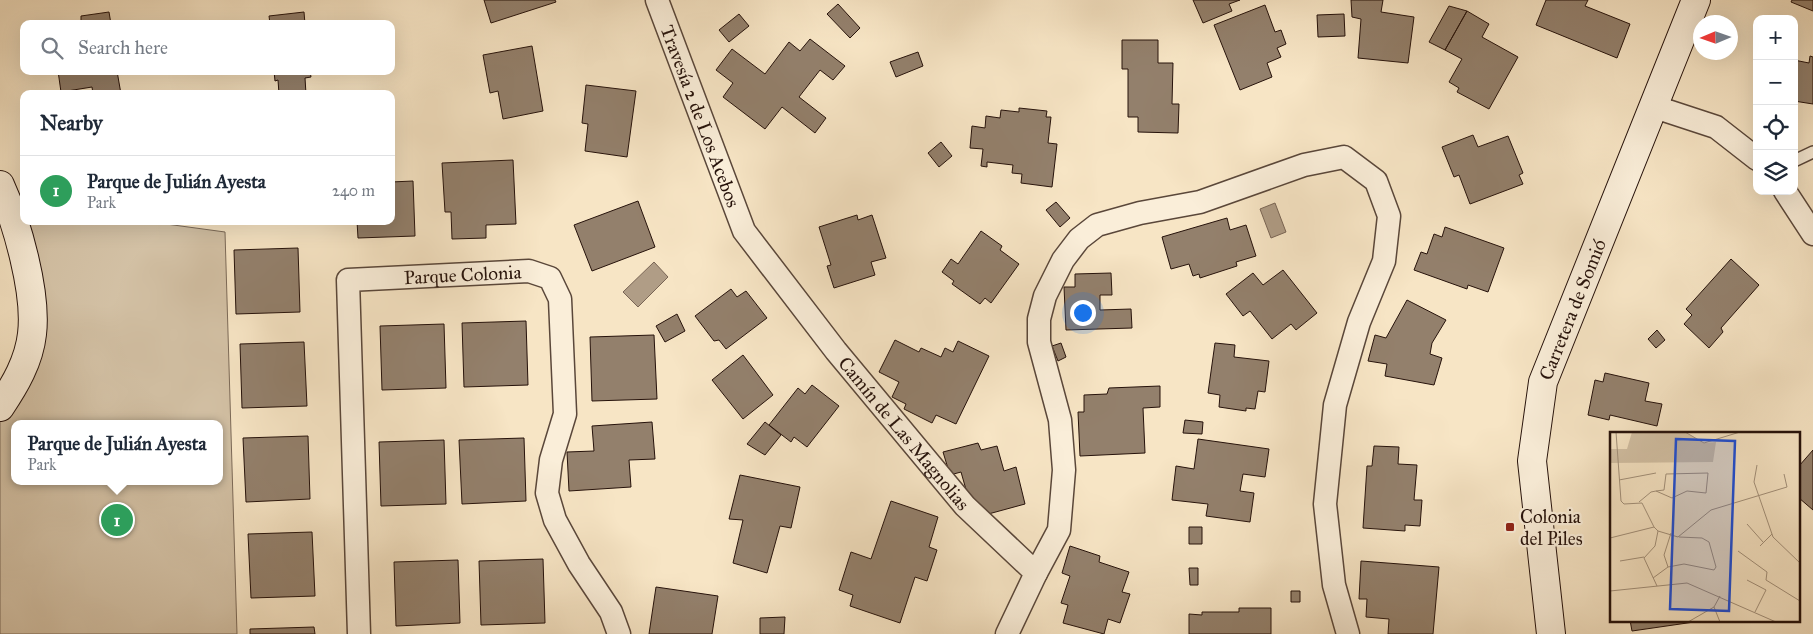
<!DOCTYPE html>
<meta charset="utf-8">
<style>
:root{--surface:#fff;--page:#f2f2f3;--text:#1f2937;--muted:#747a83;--line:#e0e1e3;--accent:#b45309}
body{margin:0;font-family:"IM FELL Great Primer",serif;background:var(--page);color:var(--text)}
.controls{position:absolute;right:15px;top:15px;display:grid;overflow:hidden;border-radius:10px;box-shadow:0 5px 20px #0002}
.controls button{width:45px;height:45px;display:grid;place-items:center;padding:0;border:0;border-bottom:1px solid var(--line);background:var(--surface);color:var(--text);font:25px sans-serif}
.compass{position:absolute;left:1693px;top:15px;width:45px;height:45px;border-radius:50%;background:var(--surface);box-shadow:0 5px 20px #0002;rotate:268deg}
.you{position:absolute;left:1082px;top:312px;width:18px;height:18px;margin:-12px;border:4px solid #fff;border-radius:50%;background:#1a73e8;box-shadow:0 0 0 8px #1a73e833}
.badge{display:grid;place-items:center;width:32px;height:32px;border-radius:50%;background:var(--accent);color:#fff;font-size:16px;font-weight:700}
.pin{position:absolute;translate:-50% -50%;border:2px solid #fff;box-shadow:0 1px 5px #0006}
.popup{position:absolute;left:11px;top:420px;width:212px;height:65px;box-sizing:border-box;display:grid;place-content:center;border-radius:10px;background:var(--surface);filter:drop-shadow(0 1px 4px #0005);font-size:16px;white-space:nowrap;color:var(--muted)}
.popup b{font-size:19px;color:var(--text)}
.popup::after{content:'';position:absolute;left:50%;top:100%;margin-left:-10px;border:10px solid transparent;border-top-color:var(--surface)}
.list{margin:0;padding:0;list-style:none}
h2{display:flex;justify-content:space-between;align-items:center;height:65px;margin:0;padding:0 20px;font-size:21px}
h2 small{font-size:16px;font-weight:400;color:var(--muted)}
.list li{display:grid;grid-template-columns:32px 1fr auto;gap:15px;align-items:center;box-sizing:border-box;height:70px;padding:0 20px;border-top:1px solid var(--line)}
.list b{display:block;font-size:19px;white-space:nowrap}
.list p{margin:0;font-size:16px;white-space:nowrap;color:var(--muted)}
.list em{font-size:16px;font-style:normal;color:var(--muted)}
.icon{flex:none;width:28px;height:28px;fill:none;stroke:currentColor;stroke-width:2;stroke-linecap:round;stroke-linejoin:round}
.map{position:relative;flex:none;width:1813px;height:634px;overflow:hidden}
.search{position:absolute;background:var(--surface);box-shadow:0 5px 20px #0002;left:20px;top:20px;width:375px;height:55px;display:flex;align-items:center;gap:12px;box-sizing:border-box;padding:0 18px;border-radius:10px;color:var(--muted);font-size:19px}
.panel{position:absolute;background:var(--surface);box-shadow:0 5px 20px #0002;left:20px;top:90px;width:375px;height:135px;border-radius:10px}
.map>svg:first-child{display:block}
</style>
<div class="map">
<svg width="1813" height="634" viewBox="0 0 1813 634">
<rect width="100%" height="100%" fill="#f7e5c5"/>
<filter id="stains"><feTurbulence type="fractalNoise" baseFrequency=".004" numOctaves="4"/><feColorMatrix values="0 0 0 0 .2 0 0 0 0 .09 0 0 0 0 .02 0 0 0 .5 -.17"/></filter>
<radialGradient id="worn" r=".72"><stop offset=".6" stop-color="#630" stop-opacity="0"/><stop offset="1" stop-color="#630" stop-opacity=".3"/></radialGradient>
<path fill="#d3c1a5" stroke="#7c6a58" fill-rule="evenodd" d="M8 203 24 205V221H144L225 232 237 634H0V407L32 334ZM14 424H220V481H14Z"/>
<path fill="#b09d86" stroke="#796555" d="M1275 203 1286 232 1271 238 1260 209Z
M654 262 668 277 638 307 623 292Z"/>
<path fill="#93806c" stroke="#26120b" d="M484 0H555L556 2 491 23Z
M1193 0H1240L1229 4 1232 11 1203 23Z
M1351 0H1383L1381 12 1414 17 1408 63 1358 58 1361 19 1352 17Z
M1546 0H1588L1585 6 1630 24 1617 58 1536 25Z
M1792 0H1813V11L1791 2Z
M838 4 860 28 850 38 827 14Z
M1265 5 1275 32 1281 30 1286 44 1277 48 1281 57 1267 63 1272 77 1240 90 1214 25Z
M1449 6 1467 11 1445 50 1429 42Z
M1467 11 1489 24 1482 37 1518 57 1489 109 1457 92 1459 88 1449 82 1462 59 1445 50Z
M109 12 111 24H63L81 21V16Z
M304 12 305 24H270L269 16Z
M739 14 749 26 729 42 719 30Z
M1344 14 1345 36 1318 37 1317 15Z
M810 39 845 66 833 80 820 70 799 97 826 118 815 133 782 107 765 129 723 97 733 83 716 70 732 49 765 74 789 42 800 51Z
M1122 40H1158V63H1173L1172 104H1179L1178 133 1138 132V117H1128V69H1122Z
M532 46 543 111 503 119 498 91 490 93 483 55Z
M918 52 923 66 896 77 890 62Z
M1810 56 1813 57V104L1794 101V60L1809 63Z
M58 71H117L121 94H93L92 87 61 92Z
M274 71H310L311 77 305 78 306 94H279L278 80 275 81Z
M586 85 636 91 627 157 585 151 588 124 582 123Z
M1019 108 1047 111 1046 117H1051L1048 143 1057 144 1052 187 1021 183 1022 174 1012 173 1013 165 987 162V167L981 166 983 149 970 148 972 126 985 128 986 116 1000 118 1001 110 1019 112Z
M1473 135 1478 147 1508 136 1523 173 1519 175 1523 184 1470 204 1459 175 1454 177 1442 147Z
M941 142 952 156 939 167 928 153Z
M513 160 516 224 486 225V238L452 239 451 212H445L442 163Z
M413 181 415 236 358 238 357 221H391V182Z
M638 201 655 247 592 271 574 225Z
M1056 202 1070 218 1060 227 1046 210Z
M857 215 858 220 872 215 886 258 871 262 875 275 834 288 827 266 831 265 819 227Z
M1227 218 1230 230 1246 225 1256 256 1236 262 1237 266 1200 278 1199 274 1193 276 1189 264 1171 269 1162 237Z
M1445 227 1504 248 1488 292 1468 285 1467 289 1414 270 1421 252 1427 254 1434 234 1442 237Z
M981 231 1002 246 1000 250 1019 264 991 303 985 298 980 304 952 284 954 281 942 272 951 259 958 264Z
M298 248 300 312 236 314 234 250Z
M1731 259 1759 285 1721 328 1723 332 1709 348 1684 324 1692 315 1686 309Z
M1283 270 1317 313 1296 330 1291 324 1272 339 1250 311 1243 316 1226 294 1253 273 1263 285Z
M1111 273 1112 295H1100V310L1131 309 1132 328 1066 330 1064 287H1075V274Z
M731 289 737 297 746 291 767 318 726 349 719 340 714 341 695 316Z
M1407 300 1446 320 1432 343 1430 354 1442 358 1434 385 1385 376 1387 364 1368 361 1375 335 1386 338Z
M677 314 685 331 665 342 656 326Z
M526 321 528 385 464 387 462 323Z
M444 324 446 388 382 390 380 326Z
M1657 330 1665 340 1656 348 1648 339Z
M654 335 657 399 592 401 590 337Z
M895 340 919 352 921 348 941 357 945 348 953 352 958 341 989 356 956 424 936 415 932 423 904 409 906 404 892 397 899 382 879 372Z
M304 342 307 406 242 408 240 344Z
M1061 343 1066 357 1058 361 1052 346Z
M1215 343 1235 345 1234 357 1269 361 1265 392 1258 391 1255 409 1246 408V411L1219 407 1220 395 1208 393Z
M743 355 773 395 743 419 712 380Z
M1605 373 1649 383 1645 401 1662 404 1657 426 1610 415 1609 420 1588 415 1595 380 1603 382Z
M812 385 839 406 807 447 794 437 791 442 769 425 798 388 805 394Z
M1160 386V407L1143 408 1145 453 1080 456 1078 412H1084V395L1107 394 1109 388Z
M1185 420 1203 422 1202 434 1183 433Z
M652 422 655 459 629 460 631 487 569 491 567 452 594 451 592 426Z
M765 422 781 435 765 455 747 444Z
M308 436 310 499 246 502 243 438Z
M524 438 526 501 462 504 459 440Z
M1198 439 1269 449 1265 477 1243 474 1240 491 1254 493 1250 522 1206 516 1208 504 1172 500 1176 466 1194 469Z
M444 440 446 504 381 506 379 442Z
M978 443 981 450 997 446 1004 471 1016 467 1025 504 981 516 971 507 961 472 950 475 943 452Z
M1374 446 1399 447 1398 464 1417 465 1414 500H1422L1420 526 1405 525V531L1363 528 1367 466H1372Z
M1813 450V510L1799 498V466Z
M740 475 800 487 791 528 780 526 767 573 733 563 743 520 729 519Z
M891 501 938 517 929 547 937 550 927 581 915 577 900 623 850 606 853 595 839 590 851 552 871 559Z
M1189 527H1202V544H1189Z
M312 532 315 596 251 598 248 534Z
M1070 546 1100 556 1099 562 1129 572 1122 592 1130 594 1120 623 1108 619 1104 634 1063 623 1068 605 1061 603 1070 576 1062 573Z
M543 559 545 623 481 625 479 561Z
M458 560 460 623 396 626 394 562Z
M1361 561 1439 567 1433 634H1388L1389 619 1366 617 1367 599H1359Z
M1189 568H1198V585H1190Z
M656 587 718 596 712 634H649Z
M1291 591H1300V602H1291Z
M1239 608H1271V634H1189V614L1202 615V612H1239Z
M785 617 784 634H760V618Z
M1630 620H1701V621L1632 631Z
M314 627 315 634H250V629Z"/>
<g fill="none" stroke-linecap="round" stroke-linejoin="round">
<defs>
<path id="lane" d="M1794 161 1813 152"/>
<g id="street">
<path id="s1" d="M657 0 744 231 836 351 965 506 1036 573 1007 634"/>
<path d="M1652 106 1716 127 1757 159"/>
<path d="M1785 191 1813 234"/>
<path d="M1036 573 1059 530 1064 470 1060 420 1039 342V319L1045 296 1063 260 1079 239 1097 225 1140 213 1200 202 1304 165 1344 157 1376 181 1389 216 1384 261 1359 322 1335 405 1325 504 1334 585 1348 634"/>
<path id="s2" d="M359 634 348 280 529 271 550 278 560 299 565 414 551 460 547 493 555 520 579 564 611 612 619 634"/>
</g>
<g id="secondary">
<path d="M0 185C17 222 37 293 32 334 29 361 15 385 0 407"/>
<path id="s3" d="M1551 634 1532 461 1543 382 1696 0"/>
</g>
</defs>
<use href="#lane" stroke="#5a473a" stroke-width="14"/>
<use href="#street" stroke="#5a473a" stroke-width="25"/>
<use href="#secondary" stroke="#26120b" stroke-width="30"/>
<use href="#lane" stroke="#faeed9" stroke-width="11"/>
<use href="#street" stroke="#faeed9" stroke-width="22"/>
<use href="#secondary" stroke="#faeed9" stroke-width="28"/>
</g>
<rect fill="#8f2418" stroke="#faeed9" stroke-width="2" x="1505" y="522" width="10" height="10" rx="2.5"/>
<g text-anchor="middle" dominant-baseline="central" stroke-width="4.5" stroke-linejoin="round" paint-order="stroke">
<g font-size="19" fill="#26120b" stroke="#faeed9">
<text stroke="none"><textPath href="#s1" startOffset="124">Travesía 2 de Los Acebos</textPath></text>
<text stroke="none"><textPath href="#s2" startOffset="469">Parque Colonia</textPath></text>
<text stroke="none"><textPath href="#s3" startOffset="332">Carretera de Somió</textPath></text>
<text stroke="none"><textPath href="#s1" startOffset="505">Camín de Las Magnolias</textPath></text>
</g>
<g font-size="19" fill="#26120b" stroke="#faeed9" text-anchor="start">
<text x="1520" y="516">Colonia<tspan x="1520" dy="22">del Piles</tspan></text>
</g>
</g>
<g transform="translate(1610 432)">
<rect width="190" height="190" fill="#f7e5c5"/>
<path d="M22 0H75L94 11 106 10 103 30 0 31V17H17Z" fill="#d3c1a5"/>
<path fill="none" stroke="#a3917b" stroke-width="1" d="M6 0 11 69 14 72 32 71 44 95M75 0 94 11 130 0M147 33 144 50 163 105 190 131M9 48 46 41M29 70 41 60 46 59 54 58 56 42 98 41 96 61 77 59 62 66 46 59M137 92 153 110M61 101 54 123 58 135 74 132 104 138 106 135 99 110 92 106 69 105M0 106 44 95 48 99 68 105 101 78 177 55 174 42M150 114 162 102M128 119 157 140 156 148 190 169M10 129 34 125M43 146 58 135M137 148 156 158 145 180M47 154 34 126 45 114 48 99M0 159 77 151 166 190M104 175 110 190M78 190 104 175 110 164"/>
<path fill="#1d4ed8" fill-opacity="0.15" stroke="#1d4ed8" stroke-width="2.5" d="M66 7 125 9 119 179 60 177Z"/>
<rect width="190" height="190" fill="none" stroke="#26120b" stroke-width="2.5"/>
</g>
<rect width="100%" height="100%" filter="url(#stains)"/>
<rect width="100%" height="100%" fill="url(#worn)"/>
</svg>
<div class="controls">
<button>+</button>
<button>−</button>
<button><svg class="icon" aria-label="locate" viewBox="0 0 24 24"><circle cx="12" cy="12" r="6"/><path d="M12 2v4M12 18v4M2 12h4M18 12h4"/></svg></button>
<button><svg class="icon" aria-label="layers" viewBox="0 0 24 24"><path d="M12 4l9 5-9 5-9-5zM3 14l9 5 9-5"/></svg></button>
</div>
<svg class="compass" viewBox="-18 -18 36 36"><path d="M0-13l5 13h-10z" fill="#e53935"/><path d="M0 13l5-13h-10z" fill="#747a83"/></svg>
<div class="you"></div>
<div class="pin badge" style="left:117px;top:520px;background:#2e9e5b">1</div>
<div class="popup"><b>Parque de Julián Ayesta</b>Park</div>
<div class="search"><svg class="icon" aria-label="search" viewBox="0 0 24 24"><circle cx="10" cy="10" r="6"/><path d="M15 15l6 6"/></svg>Search here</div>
<section class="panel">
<h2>Nearby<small></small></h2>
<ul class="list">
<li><span class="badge" style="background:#2e9e5b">1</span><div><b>Parque de Julián Ayesta</b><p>Park</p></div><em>240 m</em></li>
</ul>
</section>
</div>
